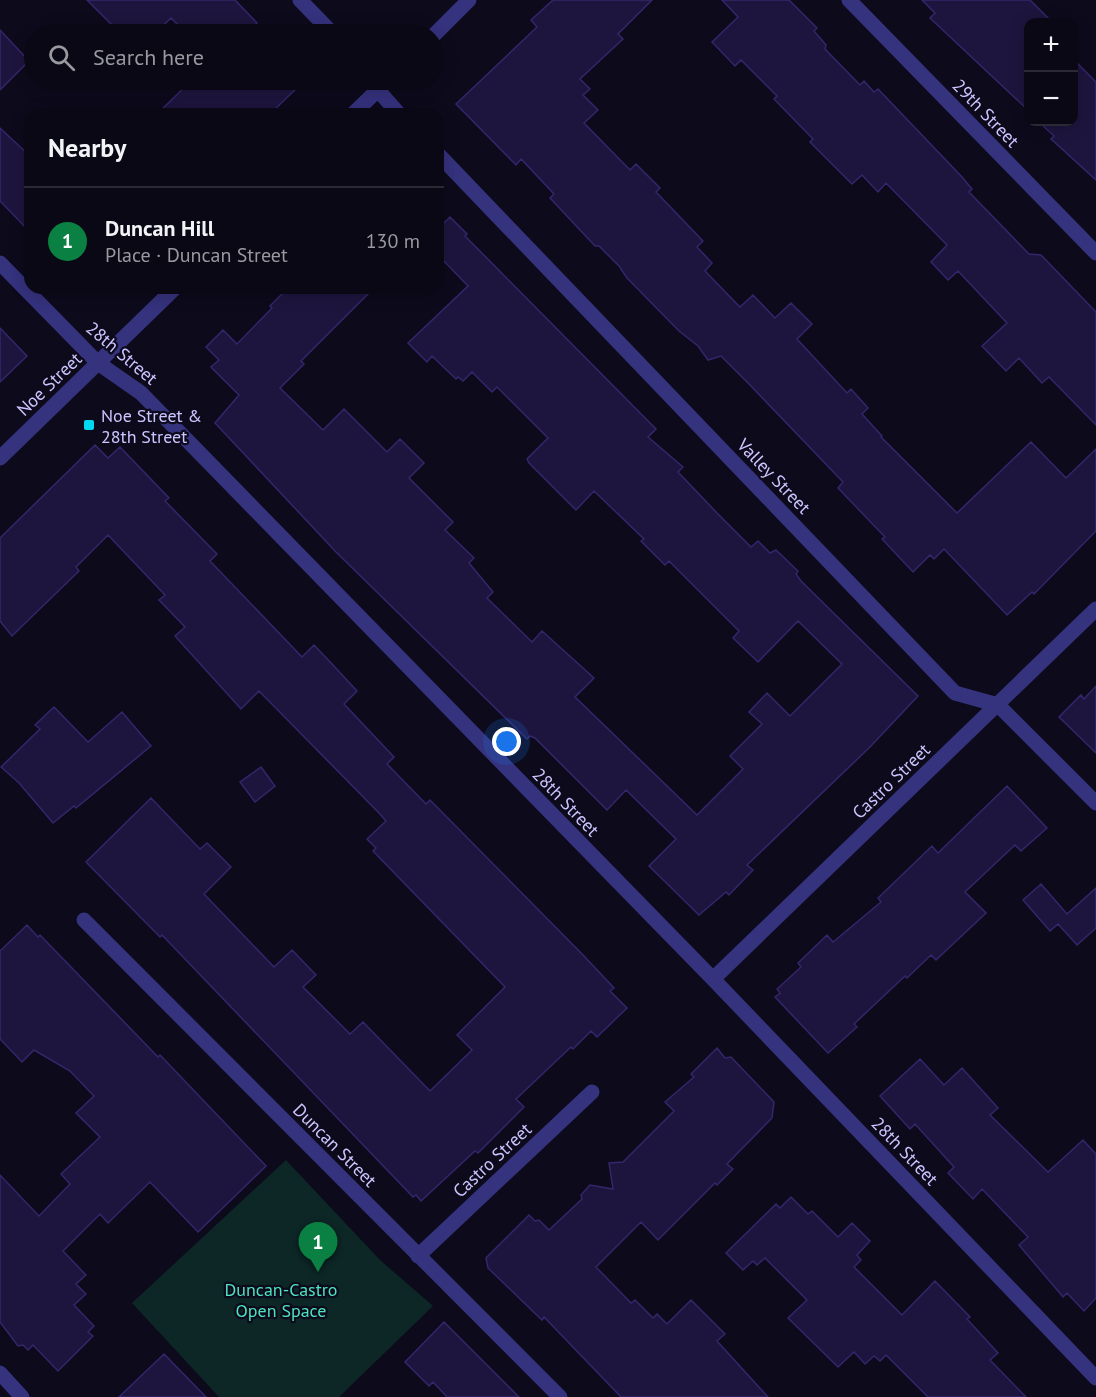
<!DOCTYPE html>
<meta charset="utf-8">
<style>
:root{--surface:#0a0815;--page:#13111e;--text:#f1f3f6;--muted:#999aa0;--line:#2a2934;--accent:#0b8043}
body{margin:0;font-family:"PT Sans",sans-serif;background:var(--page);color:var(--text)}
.controls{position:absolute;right:18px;top:18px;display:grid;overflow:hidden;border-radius:12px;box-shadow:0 3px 15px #0003}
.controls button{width:54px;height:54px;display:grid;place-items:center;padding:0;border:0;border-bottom:2px solid var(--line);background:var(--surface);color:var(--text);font:30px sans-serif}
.you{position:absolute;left:507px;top:742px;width:21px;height:21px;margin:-15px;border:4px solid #fff;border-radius:50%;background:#1a73e8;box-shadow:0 0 0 9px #1a73e833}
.badge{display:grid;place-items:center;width:39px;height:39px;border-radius:50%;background:var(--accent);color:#fff;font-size:20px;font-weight:700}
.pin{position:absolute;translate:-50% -50px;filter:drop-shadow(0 2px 3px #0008)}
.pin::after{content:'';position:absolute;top:32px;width:21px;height:18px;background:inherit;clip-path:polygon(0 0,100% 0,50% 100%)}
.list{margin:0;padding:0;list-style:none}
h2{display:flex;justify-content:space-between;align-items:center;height:78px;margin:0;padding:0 24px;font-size:26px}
h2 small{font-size:20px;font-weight:400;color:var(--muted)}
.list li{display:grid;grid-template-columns:39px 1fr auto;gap:18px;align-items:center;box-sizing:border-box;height:108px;padding:0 24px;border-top:2px solid var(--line)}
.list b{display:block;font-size:22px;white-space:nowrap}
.list p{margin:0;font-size:20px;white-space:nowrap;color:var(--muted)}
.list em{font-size:20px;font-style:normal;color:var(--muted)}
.icon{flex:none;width:33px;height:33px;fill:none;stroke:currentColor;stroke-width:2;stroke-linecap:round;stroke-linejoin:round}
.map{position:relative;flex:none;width:1096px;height:1397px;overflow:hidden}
.search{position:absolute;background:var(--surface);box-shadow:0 3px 15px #0003;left:24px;top:24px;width:420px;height:66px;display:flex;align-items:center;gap:15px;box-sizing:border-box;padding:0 21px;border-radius:33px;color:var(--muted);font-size:22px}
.panel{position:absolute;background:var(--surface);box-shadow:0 3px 15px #0003;left:24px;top:108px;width:420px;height:186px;border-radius:18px}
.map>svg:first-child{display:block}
</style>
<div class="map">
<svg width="1096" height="1397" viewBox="0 0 1096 1397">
<rect width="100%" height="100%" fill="#0d0a1c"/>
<path fill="#0d2626" d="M286 1160 380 1260 433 1306 339 1397H219L132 1303Z"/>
<path fill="#1e153e" stroke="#34266b" stroke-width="1.5" d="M87 0H235L257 23 245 34H187L171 18 154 34H121Z
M553 0H652L618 34 623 39 580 79 590 89 583 95 598 110 584 123 630 170 636 164 660 188 656 192 703 241 697 247 712 263 705 271 736 303 740 307 753 295 775 318 791 303 812 324 797 339 847 393 851 389 868 408 862 414 882 436 881 437 957 513 1031 442 1066 478 1096 449V531L1034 594 1032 592 1007 615 944 549 934 559 930 555 913 572 882 539 885 537 838 488 843 482 749 384 721 356 708 360 698 346 679 331 627 278 619 266 599 246H595L550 198 554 194 521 159 516 165 456 104 537 27 531 20Z
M722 0H789L817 28 814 31 826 45 825 49 860 85 864 81 874 92 878 89 962 177 972 189 969 192 1029 254 1041 255 1096 312V425L1049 377 1042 383 1019 358 1006 371 982 346 1007 323 958 271 948 280 931 262 947 245 886 183 878 192 862 175 852 184 810 142 813 139 774 99 777 96 741 60 735 66 712 42 738 17Z
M922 0H1030L1052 22H1029V111L930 18 935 13Z
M0 30 29 61 0 90Z
M1074 60 1096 82V180L1051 139 1054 136 1039 122H1074Z
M192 80H305L270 114H157Z
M0 128 30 156V232L0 201Z
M450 217 467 234 465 236 656 429 648 437 683 467 678 472 717 513 751 547 758 541 770 553 776 550 798 571 796 574 801 581 918 696 870 747 747 865 753 870 729 895 726 892 699 915 649 866 676 839 626 790 607 810 535 738 530 736 527 739 336 552 215 423 239 395 211 367 219 360 206 347 223 330 237 344 272 308 270 306 288 288H374L301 361 304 364 280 388 323 430 344 409 387 452 400 439 424 463 409 478 453 522 445 530 474 558 469 563 493 592 487 598 532 642 542 631 594 678 575 697 697 815 743 769 730 756 762 724 749 712 767 693 790 716 842 664 798 621 758 662 733 638 739 631 669 561 665 565 641 541 644 539 594 491 576 510 529 463 527 459 548 438 497 387 492 392 472 372 463 381 458 377 456 379 432 356 427 362 408 343 468 286 438 255V229Z
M0 328 27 356 0 382Z
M95 445 108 458 120 447 169 498 165 501 217 554 210 561 302 657 314 645 333 665 357 691 344 704 394 757 387 764 426 804 430 800 583 955 614 988 610 991 627 1008 597 1037 591 1031 573 1049 571 1047 516 1099 524 1107 478 1153 475 1151 421 1201 416 1195 413 1197 162 935 160 937 86 862 151 798 200 849 207 843 231 867 204 894 274 967 292 950 316 975 303 987 350 1034 363 1022 430 1091 472 1050 457 1035 505 987 373 851 376 848 367 839 386 821 379 813 259 691 241 709 175 636 185 627 159 600 165 595 108 535 76 567 79 571 12 636 0 621V538Z
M1096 686V753L1059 717 1081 695 1084 699Z
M54 707 88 742 122 712 151 746 76 808 74 806 53 823 19 783 1 767 40 729 35 725Z
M261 767 275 786 255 802 240 782Z
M1007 786 1047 828 1021 851 1015 845 965 892 986 913 936 960 931 955 907 978 905 976 854 1024 857 1027 828 1053 775 997 780 993 777 989 801 967 798 963 827 935 833 942 881 902 878 898 932 846 938 853Z
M1041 884 1067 914 1096 888V928L1077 945 1058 924 1050 931 1023 900Z
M27 925 38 937 40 935 158 1057 160 1055 266 1166 198 1232 150 1182 108 1223 100 1214 63 1251 86 1275 76 1284 86 1294 74 1305 94 1326 88 1332 93 1336 58 1371 33 1345 28 1350 23 1345 18 1346 0 1322V1175L39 1216 70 1184 61 1174 100 1137 76 1113 94 1096 70 1071 34 1050 22 1062 0 1039V951Z
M717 1048 725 1058 731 1057 774 1102 772 1118 727 1164 733 1169 717 1185 715 1183 658 1240 641 1222 596 1267 631 1303 635 1300 653 1318 657 1314 667 1324 691 1300 725 1334 717 1341 768 1397H621L544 1317 542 1320 488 1268 486 1258 529 1215 535 1221 539 1220 549 1230 582 1199 581 1195 590 1185 613 1189 609 1163 623 1162 674 1111 665 1102 694 1077 691 1074Z
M920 1059 944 1085 962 1068 998 1108 990 1115 1048 1172 1083 1140 1096 1154V1298L1084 1311 1067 1293 1063 1297 1019 1245 1028 1237 982 1189 973 1199 948 1173 954 1167 915 1124 910 1129 880 1096Z
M791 1197 808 1214 812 1211 838 1237 852 1223 870 1241 857 1255 861 1260 854 1267 902 1315 935 1281 970 1317 967 1319 998 1353 990 1360 1026 1397H928L886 1355 880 1361 874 1356 865 1364 854 1352 838 1367 788 1318 807 1300 765 1258 757 1265 753 1261 743 1270 726 1253 776 1204 780 1208Z
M444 1322 519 1397H447L433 1382 429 1386 405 1362Z
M164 1354 206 1397H119Z"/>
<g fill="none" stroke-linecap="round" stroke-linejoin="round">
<path stroke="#35327e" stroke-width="15" d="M300 0 333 34
M849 0 1096 253
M434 35 469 0
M369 80 399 114
M353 114 388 80
M438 154 955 693 998 705 1096 803
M0 263 98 363 141 393 713 979 1096 1378
M0 458 175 288
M84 920 560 1397
M713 979 1096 609
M418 1256 592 1092
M0 1373 22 1397"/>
</g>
<rect fill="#00d7f0" stroke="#0d0a1c" stroke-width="2" x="83" y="419" width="12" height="12" rx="3"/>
<g text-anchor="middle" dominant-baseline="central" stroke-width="4.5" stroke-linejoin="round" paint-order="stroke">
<g font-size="18" fill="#ccc5ff" stroke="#0d0a1c">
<text transform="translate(986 113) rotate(46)">29th Street</text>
<text transform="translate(122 353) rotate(40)">28th Street</text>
<text transform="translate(49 384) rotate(-44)">Noe Street</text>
<text transform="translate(774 476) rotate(46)">Valley Street</text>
<text transform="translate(891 781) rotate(-44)">Castro Street</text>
<text transform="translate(566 802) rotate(46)">28th Street</text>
<text transform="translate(335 1145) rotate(45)">Duncan Street</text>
<text transform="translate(905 1151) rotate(46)">28th Street</text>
<text transform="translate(492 1160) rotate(-43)">Castro Street</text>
</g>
<g font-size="18" fill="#ccc5ff" stroke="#0d0a1c" text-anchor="start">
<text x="101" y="415">Noe Street &amp;<tspan x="101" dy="21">28th Street</tspan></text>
</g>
<g font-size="18" fill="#4ce4bf" stroke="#0d0a1c">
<text x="281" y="1289">Duncan-Castro<tspan x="281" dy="21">Open Space</tspan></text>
</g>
</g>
</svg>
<div class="controls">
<button>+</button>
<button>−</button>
</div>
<div class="you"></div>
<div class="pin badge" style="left:318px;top:1272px">1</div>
<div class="search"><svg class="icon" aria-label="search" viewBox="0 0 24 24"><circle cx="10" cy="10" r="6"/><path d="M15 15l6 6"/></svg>Search here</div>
<section class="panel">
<h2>Nearby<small></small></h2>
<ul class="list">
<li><span class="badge">1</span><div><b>Duncan Hill</b><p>Place · Duncan Street</p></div><em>130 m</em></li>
</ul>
</section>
</div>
